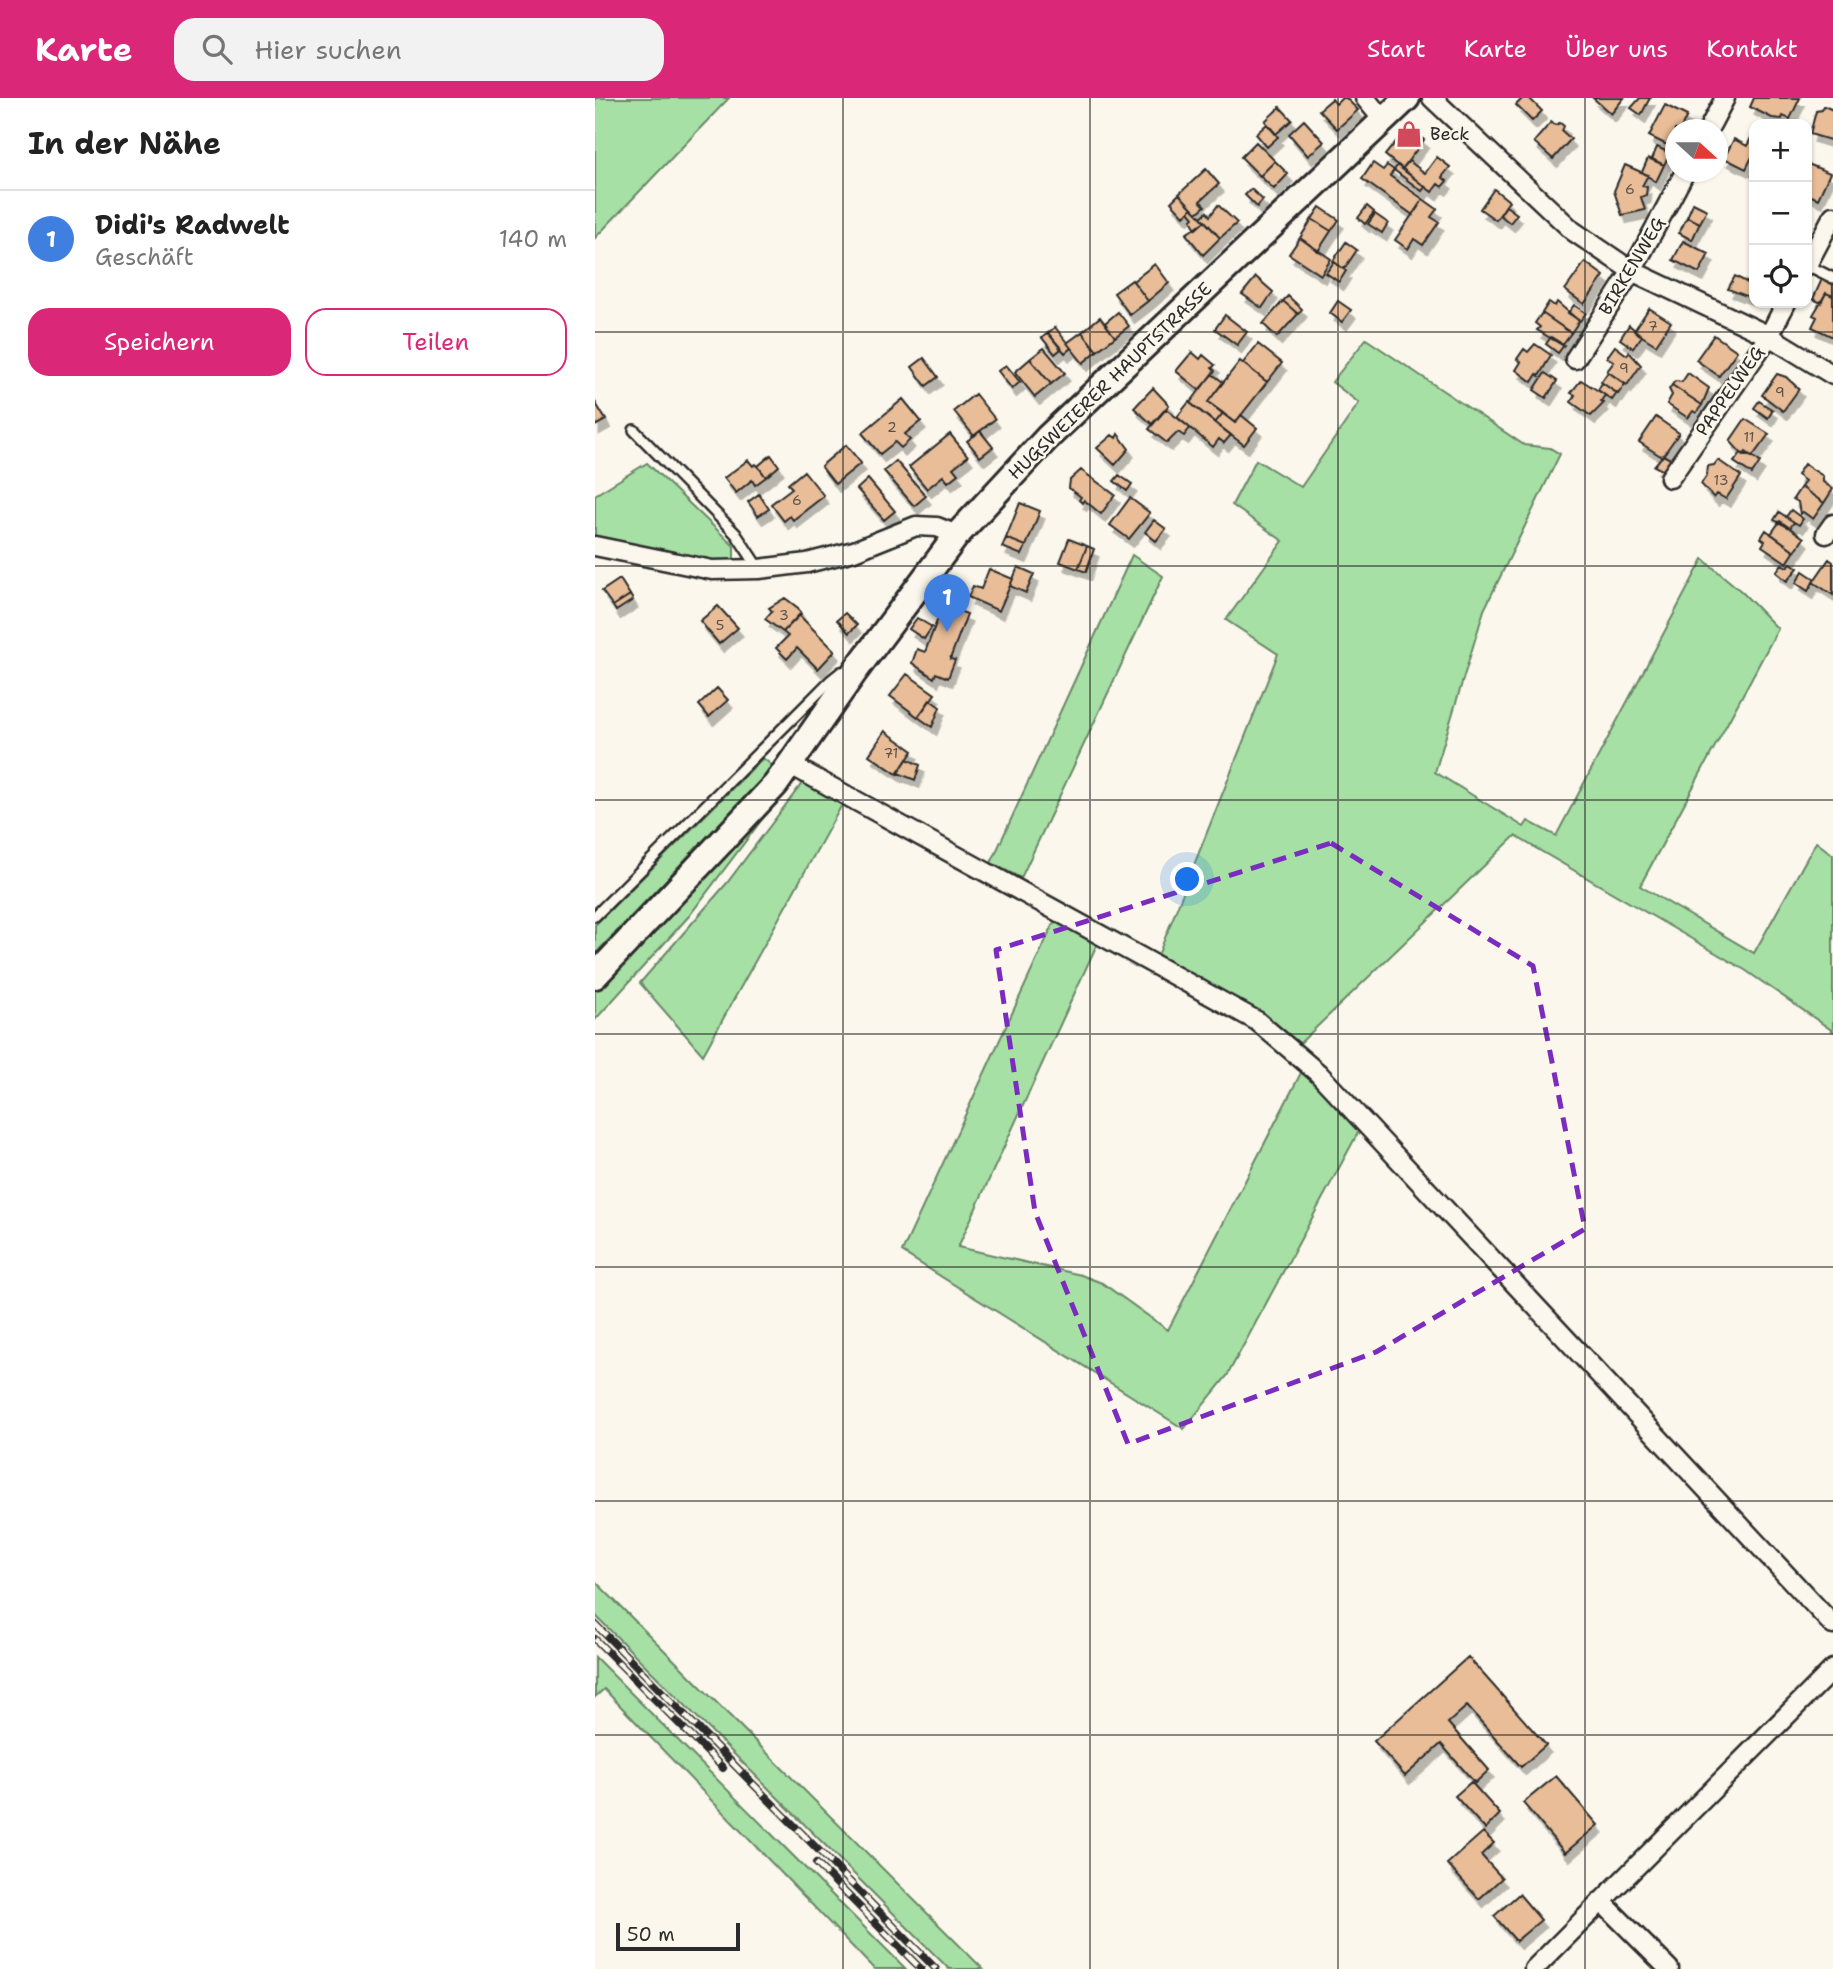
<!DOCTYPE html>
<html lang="de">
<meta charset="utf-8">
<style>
:root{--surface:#fff;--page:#f2f2f2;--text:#222;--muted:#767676;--line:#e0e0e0;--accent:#db2777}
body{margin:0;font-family:"Shantell Sans",sans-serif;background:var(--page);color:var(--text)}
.controls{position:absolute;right:21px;top:21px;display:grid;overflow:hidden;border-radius:14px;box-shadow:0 2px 5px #0004}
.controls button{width:63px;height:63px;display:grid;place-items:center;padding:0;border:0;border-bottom:2px solid var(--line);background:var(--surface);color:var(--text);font:35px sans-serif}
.compass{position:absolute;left:1070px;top:21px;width:63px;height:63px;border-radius:50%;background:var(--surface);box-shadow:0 2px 5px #0004;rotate:111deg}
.scale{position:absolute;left:21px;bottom:18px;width:124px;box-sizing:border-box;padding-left:7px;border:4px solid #2b2b2b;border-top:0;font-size:19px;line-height:24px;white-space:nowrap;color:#2b2b2b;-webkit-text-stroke:5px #fbf7ec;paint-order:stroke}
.you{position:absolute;left:593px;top:782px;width:24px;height:24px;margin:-18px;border:5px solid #fff;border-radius:50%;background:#1a73e8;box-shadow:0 0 0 10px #1a73e833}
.badge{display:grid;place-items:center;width:46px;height:46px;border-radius:50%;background:var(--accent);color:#fff;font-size:23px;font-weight:700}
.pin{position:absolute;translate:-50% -58px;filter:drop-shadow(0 2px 4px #0008)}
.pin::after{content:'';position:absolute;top:37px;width:24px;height:21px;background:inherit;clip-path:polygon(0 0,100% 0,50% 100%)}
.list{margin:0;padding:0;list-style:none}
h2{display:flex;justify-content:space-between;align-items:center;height:91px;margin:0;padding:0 28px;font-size:30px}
h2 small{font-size:23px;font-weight:400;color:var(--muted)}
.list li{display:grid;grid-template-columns:46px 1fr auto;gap:21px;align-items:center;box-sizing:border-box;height:98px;padding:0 28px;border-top:2px solid var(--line)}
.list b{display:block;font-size:26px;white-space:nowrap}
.list p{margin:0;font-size:23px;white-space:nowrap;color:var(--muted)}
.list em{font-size:23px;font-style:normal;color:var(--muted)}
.actions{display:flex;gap:14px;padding:21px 28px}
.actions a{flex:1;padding:16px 0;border:2px solid var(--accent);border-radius:21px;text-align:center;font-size:24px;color:var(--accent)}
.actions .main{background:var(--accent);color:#fff}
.icon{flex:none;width:38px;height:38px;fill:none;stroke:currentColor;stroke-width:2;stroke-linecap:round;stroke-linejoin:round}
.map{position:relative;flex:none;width:1238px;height:1871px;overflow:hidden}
header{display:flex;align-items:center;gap:42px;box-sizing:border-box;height:98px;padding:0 35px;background:var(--accent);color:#fff}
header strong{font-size:33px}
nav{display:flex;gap:38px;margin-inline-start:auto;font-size:24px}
.search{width:490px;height:63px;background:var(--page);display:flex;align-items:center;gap:18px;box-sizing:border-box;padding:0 24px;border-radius:21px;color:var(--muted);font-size:26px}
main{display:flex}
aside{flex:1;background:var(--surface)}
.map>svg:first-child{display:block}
</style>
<header>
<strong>Karte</strong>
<div class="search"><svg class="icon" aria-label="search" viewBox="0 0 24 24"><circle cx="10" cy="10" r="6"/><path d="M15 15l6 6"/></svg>Hier suchen</div>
<nav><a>Start</a><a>Karte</a><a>Über uns</a><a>Kontakt</a></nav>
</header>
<main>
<aside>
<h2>In der Nähe<small></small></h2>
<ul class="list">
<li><span class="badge" style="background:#3f7fe0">1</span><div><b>Didi's Radwelt</b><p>Geschäft</p></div><em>140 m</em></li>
</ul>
<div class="actions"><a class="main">Speichern</a><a>Teilen</a></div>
</aside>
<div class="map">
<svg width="1238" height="1871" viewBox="0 0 1238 1871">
<defs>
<filter id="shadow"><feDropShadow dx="4.5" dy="8" stdDeviation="0" flood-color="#0004"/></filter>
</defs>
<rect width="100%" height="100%" fill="#fbf7ec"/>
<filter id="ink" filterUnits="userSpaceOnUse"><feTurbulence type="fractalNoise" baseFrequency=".0143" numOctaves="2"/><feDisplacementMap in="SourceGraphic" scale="14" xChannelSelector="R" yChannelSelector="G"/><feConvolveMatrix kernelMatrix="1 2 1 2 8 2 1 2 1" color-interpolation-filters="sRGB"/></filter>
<g filter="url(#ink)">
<path fill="#a7e0a5" stroke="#698668" stroke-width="2" d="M0 0H134L0 140Z
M771 241 929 347 955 350 965 356 889 512 840 674 929 729 933 723 961 738 1108 461 1147 494 1183 531 1045 788 1159 855 1221 744 1238 757V933L1150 872 920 738 702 948 562 860 683 556 631 522 688 443 637 407 661 362 706 389 764 305 737 284Z
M52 365 139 448V466L100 465 0 442V397Z
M537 457 568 478 426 780 396 765Z
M168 660 179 669 0 856V827Z
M208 684 248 705 108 957 45 885 132 785Z
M193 687 94 818 0 922V893Z
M461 820 504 842 363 1149 486 1177 507 1185 573 1232 708 971 765 1031 632 1278 589 1331 307 1154Z
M0 1483 388 1871H354L0 1517Z
M0 1559 311 1871H279L9 1591 0 1599Z"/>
<path fill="#e8bd98" stroke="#2b2b2b" stroke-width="2" filter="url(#shadow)" d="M747 0H751L763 12 742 31 724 12 737 1 741 6Z
M928 0H934L947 13 937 23 921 7Z
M998 0H1029L1016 16Z
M1045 0H1055L1046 17 1036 10Z
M1159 0H1205L1195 21 1188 18 1187 21 1177 20 1155 9Z
M1070 7 1092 18 1085 32H1080L1076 49 1054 38Z
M1229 8 1238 12V43L1215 36 1221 13 1227 12Z
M685 9 697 22 681 36 670 23Z
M709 22 729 44 713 58 694 36Z
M956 24 960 27 965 25 969 28 967 33 976 41 958 61 939 44Z
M672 26 683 39 672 49 661 36Z
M813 29 829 42 807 71 790 57Z
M1156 40 1159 42V55L1151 71 1129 60 1139 41 1152 48Z
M661 44 680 63 665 78 646 59Z
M1062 49 1075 55 1069 67 1057 61Z
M842 59 855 69 847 79 852 83 847 89 843 86 837 94 807 71 814 63 830 75Z
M1053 60 1069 67 1061 84 1047 74Z
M680 63 693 76 679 91 665 78Z
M778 65 788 72 792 67 799 72 795 78 828 101 818 117 767 81Z
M1213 66 1235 75 1223 101 1212 96Z
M803 67 830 89 827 93 799 72Z
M1030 67 1053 77 1047 88 1052 89 1051 97 1046 99 1050 112 1027 117 1019 93Z
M611 71 624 86 605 103 610 108 602 115 584 96Z
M656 91 668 102 662 109 650 97Z
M899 91 914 103 901 122 885 111Z
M584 96 597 110 589 118 576 104Z
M828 101 842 111 836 119 844 124 828 147 819 141 813 151 800 142Z
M1098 105 1112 112 1105 125 1092 119Z
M623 107 642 125 625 140 606 119 612 114 615 118Z
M772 108 779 114 770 126 763 120Z
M911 108 922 116 915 125 905 117Z
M725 109 744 122 736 133 717 121Z
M597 110 610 123 601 131 596 122 599 119 594 113Z
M780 116 793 125 787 135 773 126Z
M1092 119 1105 125 1097 142 1084 135Z
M717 121 736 133 723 153 705 140Z
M610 123 625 140 608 157 591 136Z
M705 140 736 161 726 177 694 156Z
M1088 143 1114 156 1104 175 1078 162Z
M751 144 762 152 749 171 738 163Z
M739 164 751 173 744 184 731 175Z
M990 164 1009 178 989 206 970 192Z
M560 166 574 185 553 203 538 183Z
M1157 176 1159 201 1133 191 1140 178 1153 185Z
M661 179 678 194 667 210 647 196Z
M1227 181 1238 186V198L1231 195 1226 205 1218 201Z
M537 182 553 203 535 217 519 195Z
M1231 195 1238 198V239L1217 229 1222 219 1218 217Z
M693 198 707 211 703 216 688 203Z
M688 203 703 216 682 239 668 226Z
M743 203 756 212 747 224 735 215Z
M954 204 960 208 962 204 984 223 976 235 947 215Z
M979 207 991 215 985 223 973 215Z
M1054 210 1076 224 1061 247 1039 233Z
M523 214 534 228 520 239 510 225Z
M947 215 976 235 967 247 942 232 945 229 940 225Z
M630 217 652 234 642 247 620 231Z
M505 219 520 239 502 253 487 234Z
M1034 227 1047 238 1038 250 1025 241Z
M460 229 476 250 470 255 453 235Z
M487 234 502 253 488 265 472 245Z
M453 235 466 251 460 256 447 240Z
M1119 237 1142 253 1124 278 1101 262Z
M956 239 969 247 963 255 951 246Z
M663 246 687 265 672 284 648 265Z
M940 246 956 257 944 278 942 276 937 284 921 272 926 264 922 261 929 251 933 254Z
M1020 248 1032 257 1034 254 1046 267 1032 287 1012 273 1019 264 1012 259Z
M449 250 470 275 456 286 435 261Z
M597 254 605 261 608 257 620 267 617 270 620 273 604 292 581 273Z
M329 260 343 279 331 288 317 269Z
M435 261 456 286 440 299 420 274Z
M645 263 672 284 640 325 613 304Z
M411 267 425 284 417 291 403 273Z
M1013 274 1030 286 1023 296 1006 284Z
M950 275 962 283 951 300 939 292Z
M1093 275 1114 290 1107 307 1077 287 1080 283 1087 284Z
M617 276 628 284 613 304 628 315 620 325 595 305Z
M1182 276 1191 279 1204 291 1188 313 1167 297Z
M986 282 1010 297 1006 303 1009 305 996 318 976 304 980 297 976 295Z
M1007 285 1022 295 1017 302 1003 292Z
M1077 287 1107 307 1101 315 1098 313 1093 320 1072 306 1077 297 1074 291Z
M558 290 574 307 557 326 539 310Z
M380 296 400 321 379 338 359 313Z
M308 301 326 323 310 336 315 342 306 350 300 344 285 356 267 335Z
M1164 303 1178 312 1173 320 1159 310Z
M0 304 11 322 0 328Z
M594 304 636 337 629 345 624 341 618 349 582 319Z
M571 311 595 330 589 338 583 334 572 345 554 331Z
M628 315 640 325 646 317 662 330 649 347 620 325Z
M1061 319 1084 335 1067 359 1044 344Z
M1150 321 1174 336 1157 359 1146 355 1135 343Z
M385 333 398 349 385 359 372 343Z
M355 336 373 358 358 370 363 376 353 384 348 378 332 391 314 369Z
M523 336 534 351 520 367 502 350 517 337 521 340Z
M251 347 266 365 240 386 226 368Z
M1151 354 1165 364 1157 376 1139 364 1146 355 1149 357Z
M176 357 184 368 171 379 163 368Z
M1068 357 1081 364 1073 375 1059 368Z
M153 362 158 368 161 366 171 379 160 387 157 382 141 395 129 380Z
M1123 362 1146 378 1131 401 1122 396 1119 400 1106 386 1112 377 1113 368 1119 367Z
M301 363 331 398 319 408 289 373Z
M1209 366 1228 378V384L1238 391 1229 405 1206 389 1210 383 1202 377Z
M486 372 520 397 506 416 489 402 487 405 484 402 486 399 474 390 475 382Z
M209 373 229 398 198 422 195 418 189 423 176 406 197 390 193 386Z
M524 377 537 386 532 393 519 383Z
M273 381 300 413 289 422 262 391Z
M1206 389 1229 405 1218 421 1208 414 1205 416 1203 404 1198 401Z
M164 396 174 411 163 418 153 404Z
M535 400 555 415 534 441 515 427Z
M425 405 445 413 431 448 411 440Z
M1196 412 1208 421 1204 427 1191 419Z
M1184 414 1199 424 1195 430 1179 422Z
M559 422 571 431 561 443 550 434Z
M1185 423 1209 440 1200 453 1176 436Z
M1171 432 1200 453 1192 465 1167 448 1170 443 1166 440Z
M411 440 431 448 427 457 407 449Z
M474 441 492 448 483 471 465 464Z
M492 448 499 451 491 474 483 471Z
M1234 461 1238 464V497L1218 484Z
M1196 465 1203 470 1192 483 1181 474 1187 466 1192 469Z
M423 469 439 476 431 495 415 488Z
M394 471 418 481 404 513 373 499 378 488 386 491Z
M1208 473 1220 481 1213 493 1201 485Z
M25 481 35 497 18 508 7 493Z
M35 497 38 502 21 513 18 508Z
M190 500 203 510 206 516 188 534 170 521 177 513 174 510Z
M348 507 372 516 355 561 360 562 353 580 341 575 339 580 317 565 322 551 330 554Z
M123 508 143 530 124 546 105 523Z
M250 515 262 527 254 535 242 522Z
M204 517 240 553 223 571 202 550 192 561 181 550 193 538 188 534Z
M322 520 337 529 329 541 314 531Z
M312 576 340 596 323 619 295 598Z
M122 590 133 602 114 619 104 607Z
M335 602 345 609 337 629 323 619Z
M290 633 318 653 302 676 274 657Z
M312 661 325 667 320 682 303 675Z
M873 1559 951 1647 926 1669 872 1608 853 1625 894 1672 880 1685 846 1646 810 1678 779 1643Z
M961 1678 1003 1727 970 1755 928 1705Z
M876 1684 905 1716 890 1731 860 1698Z
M888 1734 899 1745 886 1757 907 1780 884 1801 852 1766Z
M924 1796 946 1822 921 1843 899 1818Z"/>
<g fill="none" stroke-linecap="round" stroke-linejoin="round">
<defs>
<path id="lane" d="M1212 167 1238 180
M39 332 141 436 164 471
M0 818 236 582 246 574 254 573"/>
<path id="street" d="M770 0 789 23
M837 0 978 133 1037 173 1174 238 1238 277
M1113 32 1130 0
M1212 167 1238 118
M980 261 1037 173 1090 74
M1075 380 1174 238 1191 205
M1231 436 1238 426
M0 448 117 472 164 471 212 465 259 453 321 428 342 429 362 437
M196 667 662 923 723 975 1238 1527
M1006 1803 1074 1871
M939 1871 1238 1571"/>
<path id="secondary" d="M0 878 181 686 261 572 362 437 453 339 812 0"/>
</defs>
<use href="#lane" stroke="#2b2b2b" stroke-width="14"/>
<use href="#street" stroke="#2b2b2b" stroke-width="23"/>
<use href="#secondary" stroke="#2b2b2b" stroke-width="30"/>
<use href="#lane" stroke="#fbf7ec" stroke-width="9"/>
<use href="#street" stroke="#fbf7ec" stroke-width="18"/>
<use href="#secondary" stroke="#fbf7ec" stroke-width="24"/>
<defs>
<path id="rail" d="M0 1526 341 1871
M0 1541 128 1670
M221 1765 326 1871"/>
</defs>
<use href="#rail" stroke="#2b2b2b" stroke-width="8"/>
<use href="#rail" stroke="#fbf7ec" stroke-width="5" stroke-dasharray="16" stroke-linecap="butt"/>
</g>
</g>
<path fill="none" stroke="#7b2cbf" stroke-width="5" stroke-dasharray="14 9" stroke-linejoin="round" d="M736 745 938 868 990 1131 781 1254 533 1346 440 1114 401 852Z"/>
<path fill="none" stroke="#2b2b2b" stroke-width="2" stroke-opacity="0.55" d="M248 0V1871M495 0V1871M743 0V1871M990 0V1871M0 234H1238M0 468H1238M0 702H1238M0 936H1238M0 1169H1238M0 1403H1238M0 1637H1238"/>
<defs>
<symbol id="shop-bare" viewBox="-9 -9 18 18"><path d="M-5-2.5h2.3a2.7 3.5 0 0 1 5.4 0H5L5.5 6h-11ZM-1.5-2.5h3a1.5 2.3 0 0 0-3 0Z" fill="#d1495b" stroke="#fbf7ec" stroke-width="2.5" paint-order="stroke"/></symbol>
</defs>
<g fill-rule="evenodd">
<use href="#shop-bare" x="795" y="17" width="38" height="38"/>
</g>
<g text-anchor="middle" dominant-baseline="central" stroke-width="5" stroke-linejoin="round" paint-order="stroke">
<g font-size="14" fill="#5a5046">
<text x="1035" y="91">6</text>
<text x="1058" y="228">7</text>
<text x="1029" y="270">9</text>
<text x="1185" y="294">9</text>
<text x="297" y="329">2</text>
<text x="1154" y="339">11</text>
<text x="1126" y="382">13</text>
<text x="202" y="402">6</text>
<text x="189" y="517">3</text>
<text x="125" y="527">5</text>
<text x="296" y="655">71</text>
</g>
<g font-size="18" fill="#2b2b2b" stroke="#fbf7ec" text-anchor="start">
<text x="835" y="36">Beck</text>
</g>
<g font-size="18" fill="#2b2b2b" stroke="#fbf7ec">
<text transform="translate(1037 168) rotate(-59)">BIRKENWEG</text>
<text transform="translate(515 283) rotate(-44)">HUGSWEIERER HAUPTSTRASSE</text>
<text transform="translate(1135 293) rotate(-55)">PAPPELWEG</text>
</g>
</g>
</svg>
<div class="controls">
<button>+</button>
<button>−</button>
<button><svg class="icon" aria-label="locate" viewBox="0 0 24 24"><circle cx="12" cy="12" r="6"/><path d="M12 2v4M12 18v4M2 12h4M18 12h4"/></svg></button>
</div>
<svg class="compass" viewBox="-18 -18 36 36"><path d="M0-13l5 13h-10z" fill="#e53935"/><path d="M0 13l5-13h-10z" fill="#767676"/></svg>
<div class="scale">50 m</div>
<div class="you"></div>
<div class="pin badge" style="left:352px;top:534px;background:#3f7fe0">1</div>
</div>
</main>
